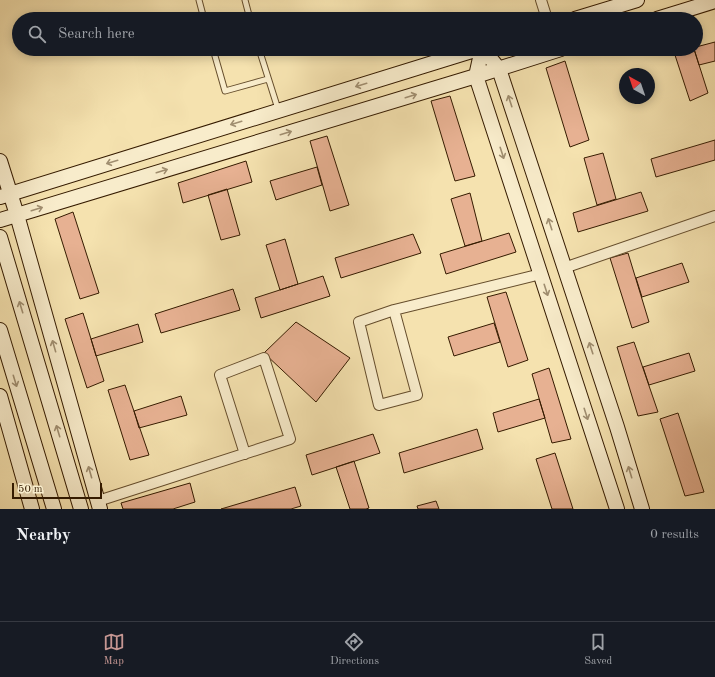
<!DOCTYPE html>
<style>
:root{--surface:#171b24;--page:#242831;--text:#f1f3f6;--muted:#9ea1a6;--line:#363941;--accent:#c59692}
body{margin:0;font-family:"Old Standard TT",serif;background:var(--page);color:var(--text)}
.compass{position:absolute;left:619px;top:68px;width:36px;height:36px;border-radius:50%;background:var(--surface);box-shadow:0 2px 10px #0003;rotate:320deg}
.scale{position:absolute;left:12px;bottom:10px;width:90px;box-sizing:border-box;padding-left:4px;border:2px solid #351b00;border-top:0;font-size:11px;line-height:14px;white-space:nowrap;color:#351b00;-webkit-text-stroke:3px #f8eccb;paint-order:stroke}
.list{margin:0;padding:0;list-style:none}
h2{display:flex;justify-content:space-between;align-items:center;height:52px;margin:0;padding:0 16px;font-size:17px}
h2 small{font-size:13px;font-weight:400;color:var(--muted)}
.icon{flex:none;width:22px;height:22px;fill:none;stroke:currentColor;stroke-width:2;stroke-linecap:round;stroke-linejoin:round}
.map{position:relative;flex:none;width:715px;height:509px;overflow:hidden}
.search{position:absolute;background:var(--surface);box-shadow:0 2px 10px #0003;left:12px;right:12px;top:12px;height:44px;display:flex;align-items:center;gap:10px;box-sizing:border-box;padding:0 14px;border-radius:22px;color:var(--muted);font-size:15px}
.sheet{height:112px;background:var(--surface)}
nav{display:flex;justify-content:space-around;align-items:center;box-sizing:border-box;height:56px;border-top:1px solid var(--line);background:var(--surface);font-size:11px;color:var(--muted)}
nav a{display:grid;justify-items:center;gap:2px}
nav .on{color:var(--accent)}
.map>svg:first-child{display:block}
</style>
<div class="map">
<svg width="715" height="509" viewBox="0 0 715 509">
<rect width="100%" height="100%" fill="#f5e2af"/>
<filter id="stains"><feTurbulence type="fractalNoise" baseFrequency=".005" numOctaves="4"/><feColorMatrix values="0 0 0 0 .2 0 0 0 0 .09 0 0 0 0 .02 0 0 0 .5 -.17"/></filter>
<radialGradient id="worn" r=".72"><stop offset=".6" stop-color="#630" stop-opacity="0"/><stop offset="1" stop-color="#630" stop-opacity=".3"/></radialGradient>
<path fill="#e7b192" stroke="#351b00" d="M715 42V61L699 65 694 49H696V47Z
M673 49H694L708 93 690 101Z
M565 61 589 140 570 147 546 68Z
M450 96 475 176 455 181 431 101Z
M327 136 349 205 330 211 310 141Z
M715 140V160L656 177 651 159Z
M603 153 616 199 597 205 584 158Z
M246 161 252 182 183 203 178 183Z
M317 167 322 185 276 200 270 181Z
M227 189 240 235 221 240 208 195Z
M641 192 648 211 578 232 573 213Z
M470 193 482 241 465 246 451 199Z
M73 212 99 293 80 299 55 219Z
M509 233 516 252 446 274 440 254Z
M413 234 421 253 341 278 335 258Z
M285 239 298 284 280 290 266 245Z
M628 253 649 322 632 328 610 258Z
M682 263 689 282 642 297 636 278Z
M323 276 330 296 261 318 255 298Z
M233 289 240 310 161 333 155 314Z
M506 292 528 360 508 367 487 297Z
M83 313 104 381 87 388 65 319Z
M296 322 350 358 316 402 264 353Z
M494 323 500 342 454 356 448 337Z
M138 324 143 342 96 356 91 339Z
M634 342 658 412 638 416 617 347Z
M689 353 695 371 649 385 643 367Z
M549 368 571 439 552 443 532 374Z
M125 385 149 455 130 460 108 390Z
M181 396 187 415 139 428 134 411Z
M539 399 545 418 498 432 493 413Z
M678 413 704 492 685 496 660 419Z
M477 429 483 449 404 473 399 453Z
M373 434 380 453 312 475 306 455Z
M555 453 573 509H552L536 459Z
M354 461 369 508 366 509H350L336 467Z
M190 483 195 502 173 509H123L121 503Z
M295 487 301 506 291 509H221Z
M436 501 439 509H418L417 506Z"/>
<g fill="none" stroke-linecap="round" stroke-linejoin="round">
<defs>
<path id="service" d="M199 0 204 19
M245 0 250 19
M213 49 225 91 268 79
M259 49 278 109"/>
<path id="minor" d="M541 0 547 19
M564 268 715 216
M394 310 417 395 379 405 359 322 394 310 541 274
M98 501 290 439 264 358 220 375 245 454"/>
<path id="secondary" d="M575 19 637 0
M657 19 715 1
M482 49 476 76 617 509
M483 49 499 69 617 427 642 509
M0 161 17 215 100 509
M0 197 478 49
M0 220 476 76 561 49
M0 237 81 509
M0 330 54 509
M0 396 32 509"/>
</defs>
<use href="#service" stroke="#654d2c" stroke-width="7"/>
<use href="#minor" stroke="#654d2c" stroke-width="12"/>
<use href="#secondary" stroke="#351b00" stroke-width="16"/>
<use href="#service" stroke="#f8eccb" stroke-width="5"/>
<use href="#minor" stroke="#f8eccb" stroke-width="10"/>
<use href="#secondary" stroke="#f8eccb" stroke-width="14"/>
</g>
<defs><path id="oneway-shaft" d="M-6 0H5M1.5-3L5.5 0L1.5 3" fill="none" stroke-width="1.6" stroke-linecap="round" stroke-linejoin="round"/></defs>
<g stroke="#a08e70">
<use href="#oneway-shaft" transform="translate(361 85) rotate(163)"/>
<use href="#oneway-shaft" transform="translate(411 96) rotate(-17)"/>
<use href="#oneway-shaft" transform="translate(510 101) rotate(-108)"/>
<use href="#oneway-shaft" transform="translate(236 123) rotate(163)"/>
<use href="#oneway-shaft" transform="translate(286 133) rotate(-17)"/>
<use href="#oneway-shaft" transform="translate(502 153) rotate(72)"/>
<use href="#oneway-shaft" transform="translate(112 162) rotate(163)"/>
<use href="#oneway-shaft" transform="translate(162 171) rotate(-17)"/>
<use href="#oneway-shaft" transform="translate(37 209) rotate(-17)"/>
<use href="#oneway-shaft" transform="translate(550 224) rotate(-108)"/>
<use href="#oneway-shaft" transform="translate(546 290) rotate(72)"/>
<use href="#oneway-shaft" transform="translate(21 307) rotate(-107)"/>
<use href="#oneway-shaft" transform="translate(54 346) rotate(-106)"/>
<use href="#oneway-shaft" transform="translate(591 348) rotate(-108)"/>
<use href="#oneway-shaft" transform="translate(15 381) rotate(73)"/>
<use href="#oneway-shaft" transform="translate(586 414) rotate(72)"/>
<use href="#oneway-shaft" transform="translate(58 431) rotate(-107)"/>
<use href="#oneway-shaft" transform="translate(90 472) rotate(-106)"/>
<use href="#oneway-shaft" transform="translate(630 472) rotate(-107)"/>
</g>
<rect width="100%" height="100%" filter="url(#stains)"/>
<rect width="100%" height="100%" fill="url(#worn)"/>
</svg>
<svg class="compass" viewBox="-18 -18 36 36"><path d="M0-13l5 13h-10z" fill="#e53935"/><path d="M0 13l5-13h-10z" fill="#9ea1a6"/></svg>
<div class="scale">50 m</div>
<div class="search"><svg class="icon" aria-label="search" viewBox="0 0 24 24"><circle cx="10" cy="10" r="6"/><path d="M15 15l6 6"/></svg>Search here</div>
</div>
<section class="sheet">
<h2>Nearby<small>0 results</small></h2>
<ul class="list">
</ul>
</section>
<nav>
<a class="on"><svg class="icon" aria-label="map" viewBox="0 0 24 24"><path d="M3 6l6-2 6 2 6-2v14l-6 2-6-2-6 2zM9 4v14M15 6v14"/></svg>Map</a>
<a><svg class="icon" aria-label="directions" viewBox="0 0 24 24"><path d="M12 3l9 9-9 9-9-9zM9 14v-3h6M13 9l2 2-2 2"/></svg>Directions</a>
<a><svg class="icon" aria-label="saved" viewBox="0 0 24 24"><path d="M7 4h10v16l-5-4-5 4z"/></svg>Saved</a>
</nav>
